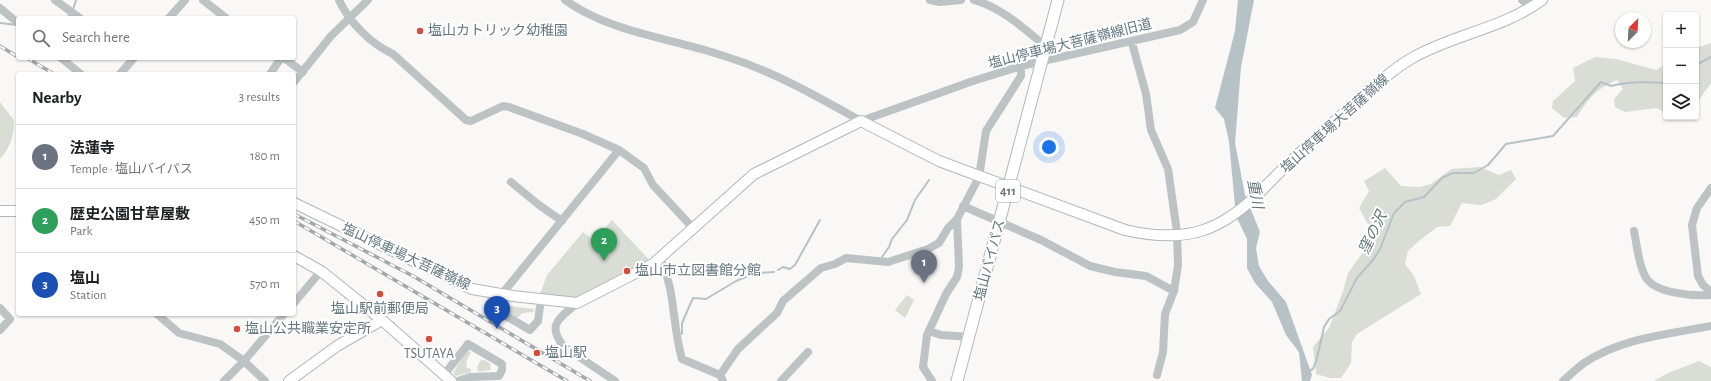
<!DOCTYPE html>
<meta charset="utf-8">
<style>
:root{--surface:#fff;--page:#f6f6f6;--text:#202124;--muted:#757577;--line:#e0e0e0;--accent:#2563eb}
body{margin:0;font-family:"Alegreya Sans","Noto Sans JP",sans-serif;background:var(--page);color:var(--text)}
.controls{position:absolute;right:12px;top:12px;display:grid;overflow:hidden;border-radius:4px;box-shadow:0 1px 3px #0004}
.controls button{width:36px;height:36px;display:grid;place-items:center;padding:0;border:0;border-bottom:1px solid var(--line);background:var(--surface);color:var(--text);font:20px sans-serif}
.compass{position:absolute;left:1615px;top:12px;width:36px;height:36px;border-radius:50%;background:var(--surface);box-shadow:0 1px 3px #0004;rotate:24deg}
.you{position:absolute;left:1049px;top:147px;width:14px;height:14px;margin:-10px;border:3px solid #fff;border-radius:50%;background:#1a73e8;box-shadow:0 0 0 6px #1a73e833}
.badge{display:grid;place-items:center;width:26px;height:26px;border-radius:50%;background:var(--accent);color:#fff;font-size:13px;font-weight:700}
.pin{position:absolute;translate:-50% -33px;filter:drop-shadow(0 1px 2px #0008)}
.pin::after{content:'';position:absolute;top:21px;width:14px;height:12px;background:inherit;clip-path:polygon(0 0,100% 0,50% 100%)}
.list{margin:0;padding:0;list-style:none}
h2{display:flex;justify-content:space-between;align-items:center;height:52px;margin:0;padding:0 16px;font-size:17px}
h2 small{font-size:13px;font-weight:400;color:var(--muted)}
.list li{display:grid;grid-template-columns:26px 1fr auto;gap:12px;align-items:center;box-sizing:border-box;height:64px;padding:0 16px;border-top:1px solid var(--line)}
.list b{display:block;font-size:15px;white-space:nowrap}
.list p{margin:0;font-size:13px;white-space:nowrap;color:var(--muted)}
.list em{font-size:13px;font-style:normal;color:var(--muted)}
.icon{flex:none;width:22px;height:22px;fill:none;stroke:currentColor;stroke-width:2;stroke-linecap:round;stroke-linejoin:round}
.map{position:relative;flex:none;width:1711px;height:381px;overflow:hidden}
.search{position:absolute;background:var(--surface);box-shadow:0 1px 3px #0004;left:16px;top:16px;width:280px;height:44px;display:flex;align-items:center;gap:10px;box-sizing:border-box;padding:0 14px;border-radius:4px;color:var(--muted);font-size:15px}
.panel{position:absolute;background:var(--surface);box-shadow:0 1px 3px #0004;left:16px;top:72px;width:280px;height:244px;border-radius:4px}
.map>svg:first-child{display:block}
</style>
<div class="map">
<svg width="1711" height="381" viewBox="0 0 1711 381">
<rect width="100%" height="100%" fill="#f9f8f6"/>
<path fill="#d9ddd6" d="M1711 43V83L1696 104V48Z
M1595 57 1616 59 1656 70 1666 64V113L1656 108 1625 112 1615 107 1614 99 1623 89 1617 80C1596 89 1589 98 1577 117L1564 118 1552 108 1553 101 1575 81 1573 68Z
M0 102 14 120C14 135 11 147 0 159Z
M1480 167 1499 175 1511 170 1516 179 1496 199 1481 205 1462 203 1450 226 1437 227 1419 241 1408 251 1405 264 1414 276 1421 294 1357 334 1352 342 1351 363 1341 378H1330L1316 374 1313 347 1329 328 1343 291 1348 273 1363 252 1370 228 1359 208 1369 191 1364 181 1385 168 1401 186 1420 187 1431 184 1451 169Z
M612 220 653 264 583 300 538 299 547 275 583 232 594 241Z
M907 295 914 300 905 318 895 310Z
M503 305 534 309 533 312 523 313 517 318 503 310Z
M467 350 471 352C468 358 465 362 467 368L471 369V372L456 376 453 373Z
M481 360H484L491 364 490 370 478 372 477 367Z
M1699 361 1711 367V381H1654L1668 373Z"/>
<path fill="#b6c2c5" d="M1238 0H1254L1241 67 1235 143 1245 195 1260 232 1256 248 1259 266 1268 281 1286 302 1312 375 1310 381H1302L1299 352 1286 335 1272 302 1255 283 1247 268V239L1236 216 1229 142 1224 119 1215 108 1235 31Z"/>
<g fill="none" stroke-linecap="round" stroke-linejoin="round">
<path stroke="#b6c2c5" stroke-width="2" d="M73 10 76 0
M67 18 70 14
M0 23 17 25
M1696 65 1711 57
M882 257 889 247 892 239 907 220 915 200 929 180
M778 270 783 267 790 269 795 265 820 220
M682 334V323L693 298 706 299 736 281 756 273 774 272
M1309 371 1313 369 1317 358 1324 327 1329 319 1340 311 1357 278 1373 260 1380 249 1394 213 1405 202 1424 197 1442 178 1453 173H1474L1488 165 1506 144 1553 136 1601 82 1611 86C1630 81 1647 82 1666 83"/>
<defs>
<path id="major" d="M1265 187C1295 156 1326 128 1359 100 1376 85 1394 68 1414 57 1455 34 1504 28 1542 0
M294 203 472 289 513 296 577 303 653 264 754 174 861 121 939 161 1125 230
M0 211H18
M294 256 321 271 382 320 451 381
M289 381 337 346 382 320"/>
<path id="highway" d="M957 381 1058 0"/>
</defs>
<use href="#major" stroke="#b1b7ba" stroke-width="12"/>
<use href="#highway" stroke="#b3b8ba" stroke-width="13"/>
<path stroke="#bdc3c5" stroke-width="8" d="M55 0 80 18
M203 0 226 18
M339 0C349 22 371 44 393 54L466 120 471 121 503 106 509 107 583 134 619 150 644 168 653 185 694 229
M565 0C611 33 671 38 724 56 773 71 816 96 861 121L973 81 1021 66 1180 30 1193 22 1203 0
M930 0 940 2 961 0
M974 0C1002 8 1025 29 1046 47
M1522 0 1533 6
M0 8 18 23
M169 18 185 0
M1132 43 1146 94 1151 130 1168 169 1177 232 1178 265 1174 291 1165 314 1163 352 1157 375
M61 58 81 74
M284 58 303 72
M120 74 134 58
M270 74 281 58
M294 82 331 36 368 0
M511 182 539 205 562 221
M1711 188 1697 208 1692 225 1698 276 1703 285 1711 292
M963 206 1041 240 1090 266 1115 272 1146 276 1174 291
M1634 231C1637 245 1638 263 1645 276 1654 294 1693 296 1711 295
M660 259C676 290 672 326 682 359L720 375 723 381
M541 299 538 321 530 330 501 313 499 302 502 294 619 150
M294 303 321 271
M577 303C561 318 546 323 563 346L615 381
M0 308 10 319 0 330
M157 314 179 333 220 344 244 361 265 381
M929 331 941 335 970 337
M444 375 468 344 502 364V370L499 376 470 377 458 381
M720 375 738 349 777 313 783 301 821 268 835 264 846 258 888 262 928 249 939 243 948 228 957 219
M224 381 244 361 284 314
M781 381 808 352
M932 381 923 367 927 335 946 294 957 277 959 267 957 219 979 177 986 131 1021 76V66
M1563 381C1570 375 1577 368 1584 363 1621 338 1669 334 1711 326"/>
<use href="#major" stroke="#fff" stroke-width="10"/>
<use href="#highway" stroke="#fff" stroke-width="11"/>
<defs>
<path id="rail" d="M0 46 18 57
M27 58 54 74
M294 214 413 276 590 381
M294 221 567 381"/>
</defs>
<use href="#rail" stroke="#a0a8ac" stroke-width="3.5"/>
<use href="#rail" stroke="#fff" stroke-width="2" stroke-dasharray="6" stroke-linecap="butt"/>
<defs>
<path id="major-bridge" d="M1125 230C1186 244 1222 232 1265 187"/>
</defs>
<use href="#major-bridge" stroke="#b1b7ba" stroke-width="12" stroke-linecap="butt"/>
<use href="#major-bridge" stroke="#fff" stroke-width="10"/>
</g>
<g fill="#d44e3b" stroke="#fff" stroke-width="1.5">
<circle cx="420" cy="31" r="4"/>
<circle cx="627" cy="271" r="4"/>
<circle cx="380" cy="294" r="4"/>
<circle cx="237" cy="329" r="4"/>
<circle cx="429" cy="339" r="4"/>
<circle cx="537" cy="353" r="4"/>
</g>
<g text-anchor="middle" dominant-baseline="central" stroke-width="4" stroke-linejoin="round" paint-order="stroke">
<rect fill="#fff" stroke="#94a0a5" stroke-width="1" x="996" y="180" width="24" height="22" rx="3"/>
<g font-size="13" font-weight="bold" fill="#66777f">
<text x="1008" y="191">411</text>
</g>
<g font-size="14" fill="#66777f" stroke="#fff" text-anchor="start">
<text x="428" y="31">塩山カトリック幼稚園</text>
<text x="635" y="271">塩山市立図書館分館</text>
<text x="380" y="309" text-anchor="middle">塩山駅前郵便局</text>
<text x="245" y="329">塩山公共職業安定所</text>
<text x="545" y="353">塩山駅</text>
<text x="429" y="354" text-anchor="middle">TSUTAYA</text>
</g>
<g font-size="14" fill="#66777f" stroke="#fff">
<text transform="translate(1070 44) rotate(-14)">塩山停車場大菩薩嶺線旧道</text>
<text transform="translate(1335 124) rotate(-42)">塩山停車場大菩薩嶺線</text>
<text transform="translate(406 257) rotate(25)">塩山停車場大菩薩嶺線</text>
<text transform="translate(990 260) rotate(-75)">塩山バイパス</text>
</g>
<g font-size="15" font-style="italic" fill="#617578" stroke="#fff">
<text transform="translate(1255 194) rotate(79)">重川</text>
<text transform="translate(1373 233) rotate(-64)">窪の沢</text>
</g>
</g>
</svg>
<div class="controls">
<button>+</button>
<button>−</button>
<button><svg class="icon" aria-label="layers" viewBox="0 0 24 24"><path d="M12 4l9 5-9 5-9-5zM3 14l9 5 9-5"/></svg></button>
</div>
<svg class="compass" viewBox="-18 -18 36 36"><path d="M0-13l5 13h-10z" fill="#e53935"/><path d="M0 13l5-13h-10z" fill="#757577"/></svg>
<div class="you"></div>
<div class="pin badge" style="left:924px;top:283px;background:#6b7280">1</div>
<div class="pin badge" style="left:604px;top:261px;background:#2e9e5b">2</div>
<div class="pin badge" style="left:497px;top:329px;background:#1a4fb4">3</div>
<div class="search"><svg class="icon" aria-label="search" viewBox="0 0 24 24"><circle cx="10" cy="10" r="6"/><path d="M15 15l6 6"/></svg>Search here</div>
<section class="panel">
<h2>Nearby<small>3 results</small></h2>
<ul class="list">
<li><span class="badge" style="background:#6b7280">1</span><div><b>法蓮寺</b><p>Temple · 塩山バイパス</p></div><em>180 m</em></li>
<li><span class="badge" style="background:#2e9e5b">2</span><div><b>歴史公園甘草屋敷</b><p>Park</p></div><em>450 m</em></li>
<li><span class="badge" style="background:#1a4fb4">3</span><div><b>塩山</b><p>Station</p></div><em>570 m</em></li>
</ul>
</section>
</div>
